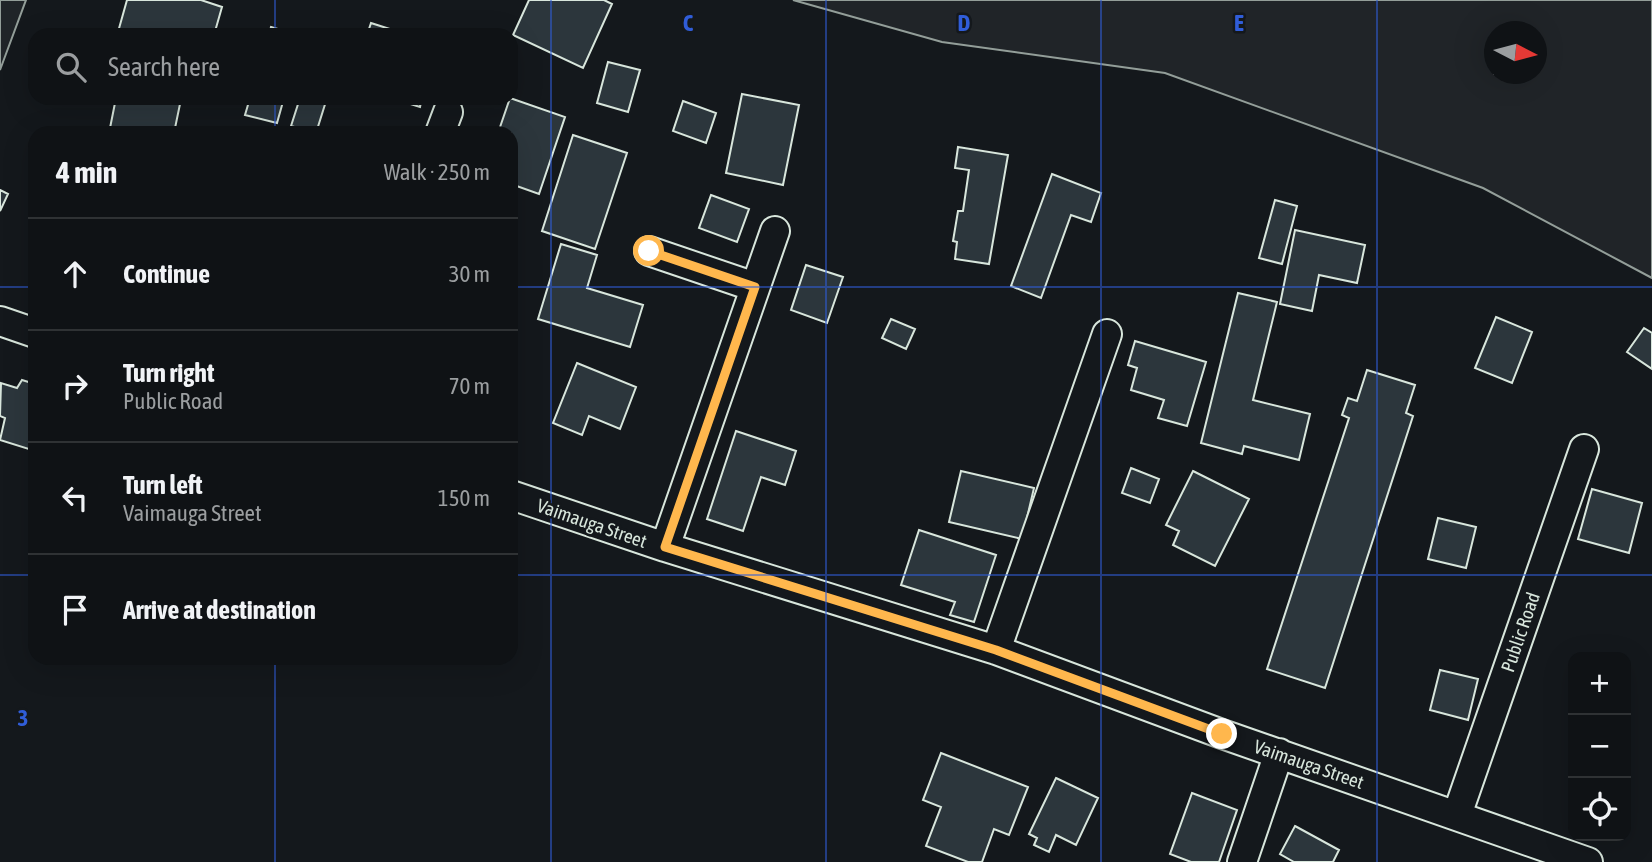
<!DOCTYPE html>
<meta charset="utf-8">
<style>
:root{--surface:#0f1215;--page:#181b1e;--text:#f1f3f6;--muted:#9b9ea0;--line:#2f3234}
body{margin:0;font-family:"Asap Condensed",sans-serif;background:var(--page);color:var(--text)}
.controls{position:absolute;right:21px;bottom:21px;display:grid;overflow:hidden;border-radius:14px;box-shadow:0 7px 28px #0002}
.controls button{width:63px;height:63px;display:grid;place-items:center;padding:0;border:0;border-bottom:2px solid var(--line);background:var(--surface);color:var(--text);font:35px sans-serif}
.compass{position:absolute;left:1484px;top:21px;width:63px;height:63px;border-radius:50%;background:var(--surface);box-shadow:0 7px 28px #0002;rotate:96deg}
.stop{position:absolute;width:21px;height:21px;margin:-16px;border:5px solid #ffb74d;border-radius:50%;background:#fff}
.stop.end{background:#ffb74d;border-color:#fff;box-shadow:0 2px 7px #0008}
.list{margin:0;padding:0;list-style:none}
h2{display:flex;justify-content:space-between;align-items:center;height:91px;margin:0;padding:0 28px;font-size:30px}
h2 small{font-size:23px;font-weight:400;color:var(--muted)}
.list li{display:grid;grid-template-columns:46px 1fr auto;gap:21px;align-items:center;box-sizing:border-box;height:112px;padding:0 28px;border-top:2px solid var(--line)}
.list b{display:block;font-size:26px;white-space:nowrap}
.list p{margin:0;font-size:23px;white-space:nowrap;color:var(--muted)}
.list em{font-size:23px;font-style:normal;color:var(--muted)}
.icon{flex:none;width:38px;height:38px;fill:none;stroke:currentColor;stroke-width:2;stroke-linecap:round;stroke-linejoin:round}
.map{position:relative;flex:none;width:1652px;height:862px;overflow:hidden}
.search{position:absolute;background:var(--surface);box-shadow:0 7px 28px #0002;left:28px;top:28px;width:490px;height:77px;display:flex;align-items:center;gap:18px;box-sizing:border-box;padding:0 24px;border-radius:21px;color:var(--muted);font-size:26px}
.panel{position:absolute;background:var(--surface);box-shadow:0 7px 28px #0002;left:28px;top:126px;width:490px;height:539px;border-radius:21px}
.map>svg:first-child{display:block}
</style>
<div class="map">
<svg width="1652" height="862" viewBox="0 0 1652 862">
<rect width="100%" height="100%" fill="#14181c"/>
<path fill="#202428" stroke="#939e99" stroke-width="2" fill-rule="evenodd" d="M0 0H26L0 70Z
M793 0H1652V278L1483 188 1165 73 942 42ZM1494 32H1536V74H1494Z"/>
<path fill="#2c363c" stroke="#d8e6dc" stroke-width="2" d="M127 0H201L222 7 214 35H128L118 32Z
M529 0H604L612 4 583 68 513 35Z
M371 23 399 32 398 35H367Z
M271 27 298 35H269Z
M608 62 640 70 628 112 597 103Z
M742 94 799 105 783 185 726 173Z
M116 98H150L180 104 174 133H109Z
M250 98H284L277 123 245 115Z
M300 98H327L316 133 291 126Z
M391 98H422L420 107Z
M510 98 565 117 539 194 511 184V133H498Z
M683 101 716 113 706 143 673 131Z
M573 135 627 153 595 249 542 231Z
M958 147 1008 155 989 264 955 259 957 242 953 241 958 211H963L969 170 955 168Z
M1052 174 1101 193 1091 222 1071 215 1041 298 1011 286Z
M0 190 8 194 0 211Z
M711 195 749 209 737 242 699 228Z
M1275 200 1297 206 1282 264 1259 258Z
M1295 230 1365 245 1357 283 1319 275 1312 311 1280 304Z
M561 244 597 255 587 288 643 305 630 347 538 319Z
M806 265 843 277 827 323 791 310Z
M1238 293 1277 302 1253 400 1310 414 1299 460 1244 446 1242 454 1201 443Z
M1496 317 1532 332 1512 383 1475 368Z
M891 319 915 329 906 349 882 338Z
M1644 328 1652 333V369L1627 352Z
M1135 341 1206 362 1187 426 1158 418 1164 400 1131 390 1137 368 1128 365Z
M577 363 636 387 620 429 589 416 582 435 553 423Z
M1367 370 1415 385 1406 413 1413 416 1325 688 1267 669 1349 418 1342 415 1348 398 1357 401Z
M22 380 35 384V451L0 440 5 418 0 416 1 383 17 388Z
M736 431 796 451 785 485 761 477 743 531 707 519Z
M1131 468 1159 479 1150 503 1122 493Z
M961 471 1034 488 1022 539 949 522Z
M1193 471 1249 499 1215 566 1173 545 1179 531 1166 525Z
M1592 489 1642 503 1629 553 1578 539Z
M1438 518 1476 527 1466 568 1428 559Z
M919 530 996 555 974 622 950 615 955 602 901 585Z
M1440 670 1478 679 1468 720 1430 710Z
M941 753 1028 787 1009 835 994 829 982 862H968L926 846 941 807 923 800Z
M1056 778 1098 798 1076 845 1056 835 1049 852 1034 845 1037 838 1029 834Z
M1192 793 1237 810 1219 862H1191L1170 854Z
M1295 826 1339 850 1333 862H1294L1280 854Z"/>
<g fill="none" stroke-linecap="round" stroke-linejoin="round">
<defs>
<path id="minor" d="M440 133 448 112
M649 251 755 287
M0 321 35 333
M511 495 665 547 996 650 1222 734 1588 862
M665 547 775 231
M996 650 1107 334
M1457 815 1584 449
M1242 862 1279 753"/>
</defs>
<use href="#minor" stroke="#d8e6dc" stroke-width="32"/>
<use href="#minor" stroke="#14181c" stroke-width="28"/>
</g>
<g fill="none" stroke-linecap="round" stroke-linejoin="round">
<path stroke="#ffb74d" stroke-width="9" d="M649 251 755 287 665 547 996 650 1222 734"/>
</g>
<path fill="none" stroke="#305dd8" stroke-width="2" stroke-opacity="0.55" d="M275 0V35M551 0V862M826 0V862M1101 0V862M1377 0V862M275 98V133M0 287H35M511 287H1652M0 575H35M511 575H1652M275 658V862"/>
<g text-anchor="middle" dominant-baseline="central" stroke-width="5" stroke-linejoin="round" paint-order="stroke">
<g font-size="19" fill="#d8e6dc" stroke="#14181c">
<text transform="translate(592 523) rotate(19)">Vaimauga Street</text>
<text transform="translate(1520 632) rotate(-71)">Public Road</text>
<text transform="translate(1309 764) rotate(19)">Vaimauga Street</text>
</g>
</g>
<g font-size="23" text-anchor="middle" font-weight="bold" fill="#305dd8" stroke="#14181c" stroke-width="5" stroke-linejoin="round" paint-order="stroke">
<text x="688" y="31">C</text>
<text x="964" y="31">D</text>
<text x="1239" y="31">E</text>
<text x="23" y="726">3</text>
</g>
</svg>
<div class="controls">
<button>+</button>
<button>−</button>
<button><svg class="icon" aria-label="locate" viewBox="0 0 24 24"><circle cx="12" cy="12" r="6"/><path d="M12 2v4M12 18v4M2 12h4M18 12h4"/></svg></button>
</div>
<svg class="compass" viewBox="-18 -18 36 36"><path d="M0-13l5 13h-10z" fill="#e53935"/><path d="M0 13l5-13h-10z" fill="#9b9ea0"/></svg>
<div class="stop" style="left:649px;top:251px"></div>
<div class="stop end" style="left:1222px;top:734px"></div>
<div class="search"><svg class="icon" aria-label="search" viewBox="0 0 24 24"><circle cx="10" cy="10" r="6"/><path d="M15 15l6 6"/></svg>Search here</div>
<section class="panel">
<h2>4 min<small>Walk · 250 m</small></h2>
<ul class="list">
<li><svg class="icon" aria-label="ahead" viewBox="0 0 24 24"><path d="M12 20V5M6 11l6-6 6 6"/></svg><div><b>Continue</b></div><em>30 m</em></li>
<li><svg class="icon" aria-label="right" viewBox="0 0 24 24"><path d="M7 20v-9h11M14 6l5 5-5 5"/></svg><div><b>Turn right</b><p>Public Road</p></div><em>70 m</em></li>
<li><svg class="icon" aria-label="left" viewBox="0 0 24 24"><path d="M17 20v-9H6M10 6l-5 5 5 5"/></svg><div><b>Turn left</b><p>Vaimauga Street</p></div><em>150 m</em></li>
<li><svg class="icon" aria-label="arrive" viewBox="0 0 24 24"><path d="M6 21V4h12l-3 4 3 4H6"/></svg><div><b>Arrive at destination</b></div></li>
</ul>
</section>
</div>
